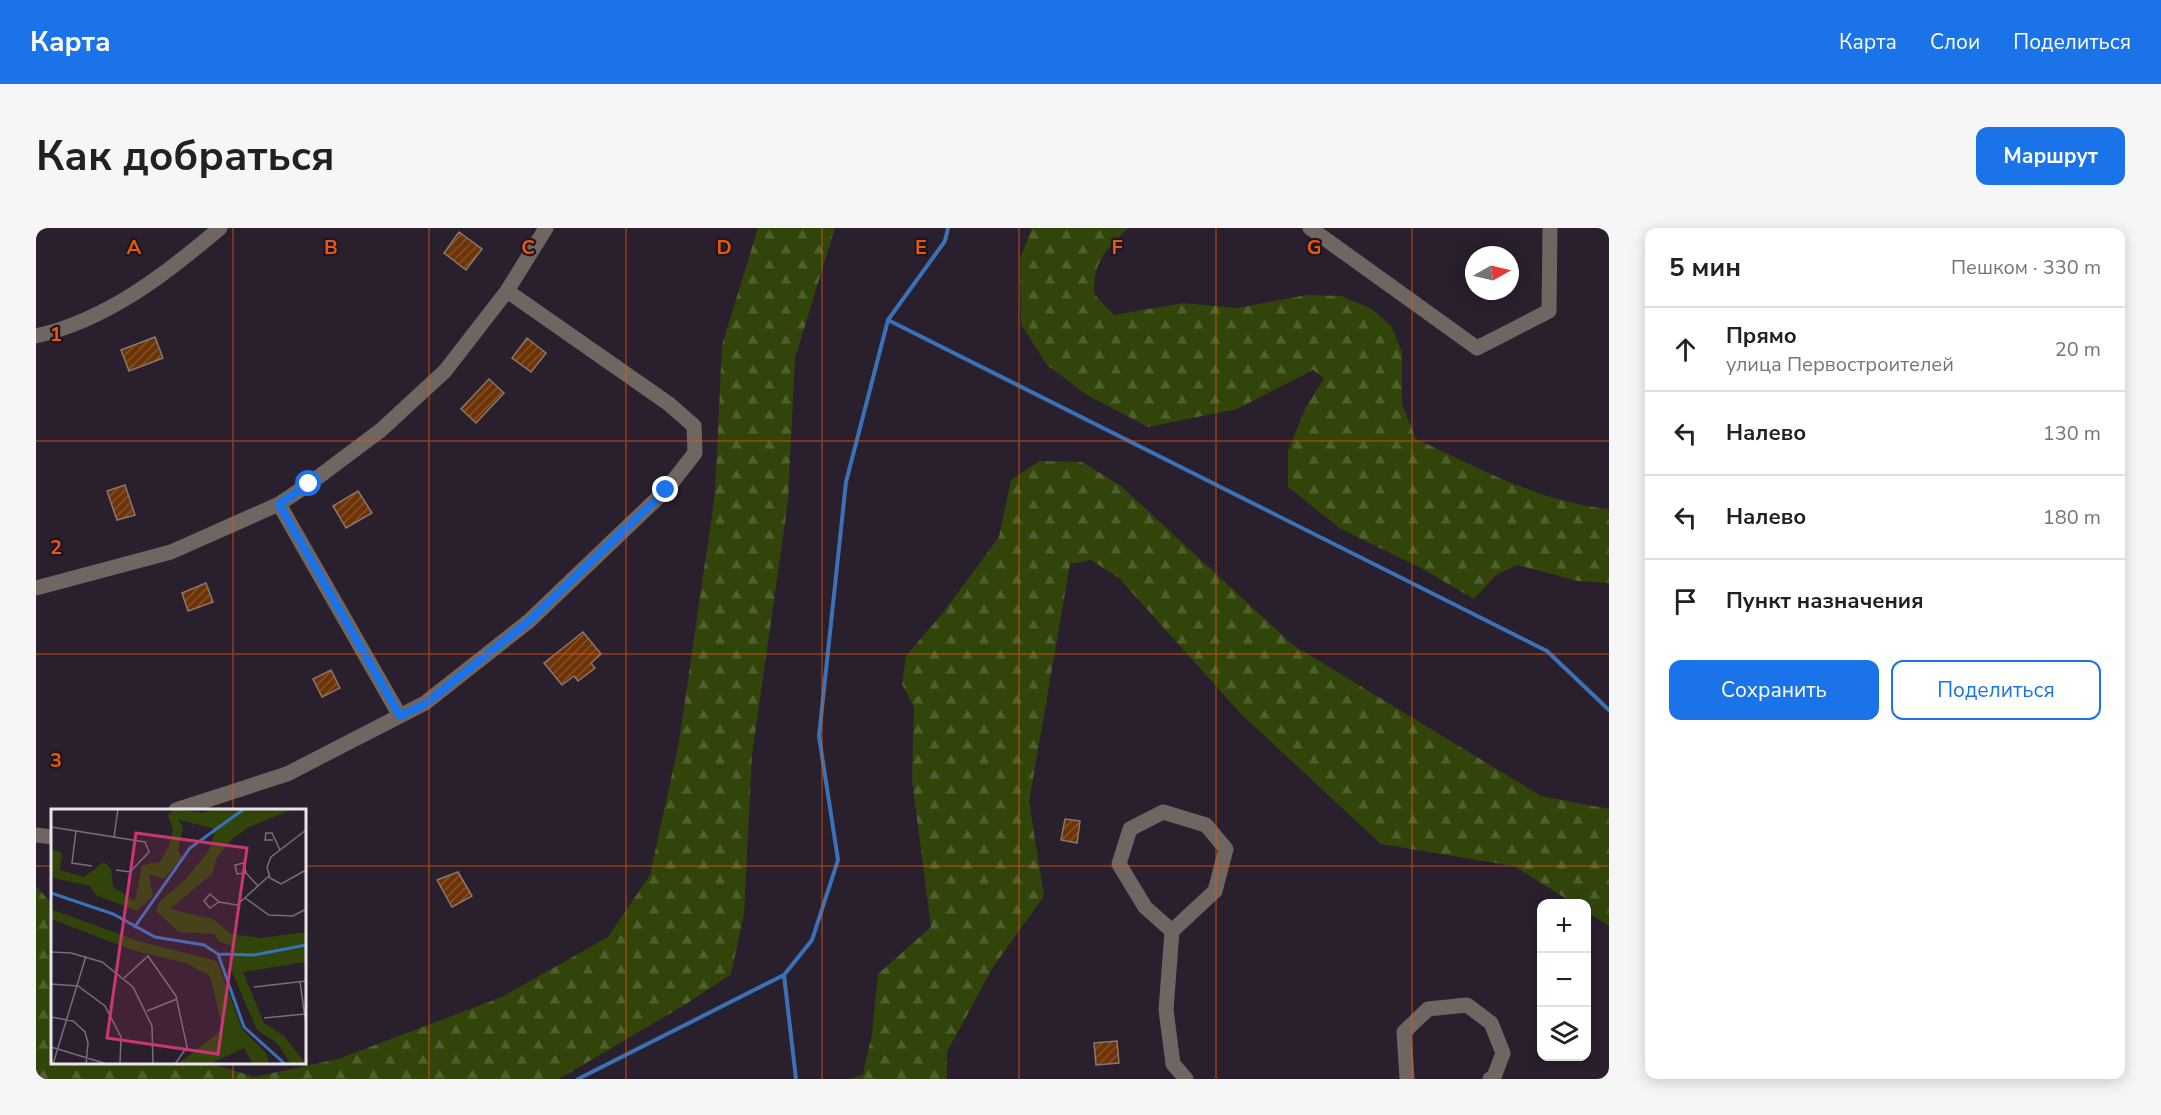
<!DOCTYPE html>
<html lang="ru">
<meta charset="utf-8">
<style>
:root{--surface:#fff;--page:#f6f6f6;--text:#202124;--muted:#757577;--line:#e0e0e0;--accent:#1a73e8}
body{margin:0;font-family:"Nunito Sans",sans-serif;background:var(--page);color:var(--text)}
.controls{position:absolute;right:18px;bottom:18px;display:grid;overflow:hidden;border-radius:12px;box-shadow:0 3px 15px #0003}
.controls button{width:54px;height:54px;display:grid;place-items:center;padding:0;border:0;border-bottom:2px solid var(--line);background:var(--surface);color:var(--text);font:30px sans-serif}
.compass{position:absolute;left:1429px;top:18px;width:54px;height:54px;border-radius:50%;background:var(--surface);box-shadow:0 3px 15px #0003;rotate:82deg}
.stop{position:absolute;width:18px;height:18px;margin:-14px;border:4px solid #1a73e8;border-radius:50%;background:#fff}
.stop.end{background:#1a73e8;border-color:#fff;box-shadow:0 2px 6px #0008}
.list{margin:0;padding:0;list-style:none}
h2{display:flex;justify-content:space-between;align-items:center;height:78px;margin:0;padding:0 24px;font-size:26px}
h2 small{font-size:20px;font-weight:400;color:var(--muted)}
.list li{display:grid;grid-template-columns:39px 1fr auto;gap:18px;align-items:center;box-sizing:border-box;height:84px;padding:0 24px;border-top:2px solid var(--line)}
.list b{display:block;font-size:22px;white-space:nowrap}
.list p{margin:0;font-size:20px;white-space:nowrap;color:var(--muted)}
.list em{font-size:20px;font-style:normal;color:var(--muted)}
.actions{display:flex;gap:12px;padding:18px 24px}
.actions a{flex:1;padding:14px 0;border:2px solid var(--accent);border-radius:12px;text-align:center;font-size:21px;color:var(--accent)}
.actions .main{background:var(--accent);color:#fff}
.icon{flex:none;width:33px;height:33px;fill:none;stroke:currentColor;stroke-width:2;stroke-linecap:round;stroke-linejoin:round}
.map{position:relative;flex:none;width:1573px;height:851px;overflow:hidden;border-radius:12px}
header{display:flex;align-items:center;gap:36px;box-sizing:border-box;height:84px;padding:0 30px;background:var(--accent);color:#fff}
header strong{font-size:28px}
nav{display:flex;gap:33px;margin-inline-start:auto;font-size:21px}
.intro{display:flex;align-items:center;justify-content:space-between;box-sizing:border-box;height:144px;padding:0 36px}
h1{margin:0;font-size:42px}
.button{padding:15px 27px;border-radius:12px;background:var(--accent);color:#fff;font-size:21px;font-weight:700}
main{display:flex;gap:36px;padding:0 36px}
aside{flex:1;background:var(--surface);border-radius:12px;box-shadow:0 3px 15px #0003}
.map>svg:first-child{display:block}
</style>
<header>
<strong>Карта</strong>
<nav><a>Карта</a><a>Слои</a><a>Поделиться</a></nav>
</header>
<div class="intro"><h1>Как добраться</h1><a class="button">Маршрут</a></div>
<main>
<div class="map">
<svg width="1573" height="851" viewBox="0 0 1573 851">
<defs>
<pattern id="forest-firs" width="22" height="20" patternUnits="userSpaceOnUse" patternTransform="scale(1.5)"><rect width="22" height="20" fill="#31450b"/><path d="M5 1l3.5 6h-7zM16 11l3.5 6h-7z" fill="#4f602f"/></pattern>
<pattern id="building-hatch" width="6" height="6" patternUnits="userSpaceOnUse" patternTransform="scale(1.5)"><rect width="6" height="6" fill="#6e3407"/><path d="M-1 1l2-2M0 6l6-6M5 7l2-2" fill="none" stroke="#83512b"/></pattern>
</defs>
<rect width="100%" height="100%" fill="#2a1f2d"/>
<path fill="url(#forest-firs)" d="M722 0H799L759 130 752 273 716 527 708 686 695 746 650 776 523 851H0V658L16 676V834L174 835 218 849 302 831 466 769 572 709 614 647 643 514 679 266 686 117Z
M996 0H1092C1069 24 1058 31 1058 66L1078 87 1147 75 1200 80 1271 67 1305 68 1336 81 1355 98 1366 124V176L1380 211C1441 239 1505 275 1573 281V355L1542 353 1481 337 1460 347 1438 371 1385 340 1305 301 1252 259V223L1269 181 1288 150 1277 142 1201 181 1112 199 1051 167 1011 137 985 96 984 31Z
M1003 233 1046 234 1085 258 1257 417 1505 568 1573 581V698L1551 684 1550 676 1537 675 1478 638 1345 616 1205 486 1083 350 1055 332 1034 336 993 574 1008 668 957 739 911 824V851H814L827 846 836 806 842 746 895 699 876 552 878 479 866 456 870 428 906 386 963 309 975 252Z"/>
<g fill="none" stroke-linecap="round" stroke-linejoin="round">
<path stroke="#3b71b6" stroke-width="4" d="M852 92 1511 423 1573 482
M542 851 748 747
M760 851 748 747 776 712 802 632 783 508 810 254 852 92 909 13 912 0"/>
</g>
<path fill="url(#building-hatch)" stroke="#8a776c" stroke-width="1.5" d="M423 4 446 21 430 42 408 25Z
M119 109 127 130 93 143 85 122Z
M491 110 510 125 495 144 476 130Z
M453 151 468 165 440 195 425 181Z
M89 257 99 287 81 292 71 263Z
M322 263 336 285 310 300 297 278Z
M170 355 177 374 152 383 146 365Z
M547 404 565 426 555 435 559 440 542 453 538 448 526 457 508 435Z
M295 442 304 460 286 469 277 451Z
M1029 591 1044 593 1041 615 1025 612Z
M422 644 436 668 416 679 401 652Z
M1081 813 1083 835 1060 837 1058 815Z"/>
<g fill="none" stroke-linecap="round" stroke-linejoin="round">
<path stroke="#6f6661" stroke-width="15" d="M1274 0 1441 120 1513 83 1514 0
M0 108C71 92 130 46 184 0
M243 276 364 488
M0 360 135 324 243 276 273 256 345 202 409 143 471 63 510 0
M140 582 251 546 389 475 493 393 630 262 659 225 658 198 633 176 471 63
M0 607 16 609
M1136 703 1109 679 1083 636 1094 601 1127 584 1170 597 1190 621 1179 663 1136 703 1130 782 1137 836 1150 851
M1371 851 1368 804 1392 781 1431 777 1455 795 1467 825 1458 849 1454 851"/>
</g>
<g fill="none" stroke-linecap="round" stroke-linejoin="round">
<path stroke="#1a73e8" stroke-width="8" d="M273 256 243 276 364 488 389 476 493 393 630 262"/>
</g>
<path fill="none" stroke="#e8590c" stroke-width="1.5" stroke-opacity="0.55" d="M197 0V582M393 0V851M590 0V851M786 0V851M983 0V851M1180 0V851M1376 0V851M0 213H1573M0 426H1573M0 638H16M268 638H1573M197 834V851"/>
<g transform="translate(15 581)">
<rect width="255" height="255" fill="#2a1f2d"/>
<path d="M123 0 152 4 164 0H242L198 18 181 30 166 48 161 65 119 100 162 110 180 125 210 129 255 123V153L192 163 213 214 232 226 255 255H240L226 234 206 221 179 158 181 137 169 133 163 125 128 123 105 102 109 92 133 72 157 43 163 26 161 19 128 11 132 19 127 42 131 48 113 70 98 65 102 87 86 102 45 86 39 77 2 69 0 39 11 44 9 61 33 68 53 53 60 60 62 78 84 92 91 56 109 53 118 37 122 21 117 6ZM0 100 87 132 166 152 191 220 215 244 219 255H202L193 239 158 255H127L167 224 171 216 159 167 135 154 84 142 0 110Z" fill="#31450b"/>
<path fill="none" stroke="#3b71b6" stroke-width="3" d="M0 84 62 105 104 128 153 136 167 145 203 146 255 136M83 119 139 39 193 0M167 145 193 218 234 255"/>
<path fill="none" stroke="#776e7a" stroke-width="1.5" d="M0 18 94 33 98 43 79 63 65 61M255 21 220 48 216 58 219 69 230 75 255 61M25 22 21 54 41 57M63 28 67 0M222 31H214L215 24H221L229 41M195 64 186 65 184 56 193 54 195 64 207 77M194 89 218 106 242 107 255 100M168 93 159 99 153 92 159 85 168 93 186 96 218 67M0 143 20 144 51 153 82 178 101 217 102 255M73 169 97 147 125 187 136 238 124 255M249 173 255 215M0 175 27 177 54 197 70 228 69 255M203 178 255 172M96 202 126 190M0 208 22 212 34 223 37 234 35 255M213 209 254 205M0 238 56 255M2 255 35 147"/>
<path fill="#c83771" fill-opacity="0.15" stroke="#c83771" stroke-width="3" d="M85 24 196 39 167 245 56 229Z"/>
<rect width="255" height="255" fill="none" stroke="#ebe4ed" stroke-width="3"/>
</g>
<g font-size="20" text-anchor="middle" font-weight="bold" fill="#e8590c" stroke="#201623" stroke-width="4.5" stroke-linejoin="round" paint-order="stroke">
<text x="98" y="26">A</text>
<text x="295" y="26">B</text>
<text x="492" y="26">C</text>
<text x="688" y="26">D</text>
<text x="885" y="26">E</text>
<text x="1081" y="26">F</text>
<text x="1278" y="26">G</text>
<text x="20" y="113">1</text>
<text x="20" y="326">2</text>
<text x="20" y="539">3</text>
</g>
</svg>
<div class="controls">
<button>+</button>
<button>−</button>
<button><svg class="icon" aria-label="layers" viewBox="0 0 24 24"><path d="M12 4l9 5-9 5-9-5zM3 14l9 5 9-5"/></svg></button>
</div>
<svg class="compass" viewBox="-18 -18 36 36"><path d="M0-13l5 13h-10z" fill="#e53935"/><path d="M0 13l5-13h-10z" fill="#757577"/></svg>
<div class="stop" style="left:273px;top:256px"></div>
<div class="stop end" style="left:630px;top:262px"></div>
</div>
<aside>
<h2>5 мин<small>Пешком · 330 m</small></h2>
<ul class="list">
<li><svg class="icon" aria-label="ahead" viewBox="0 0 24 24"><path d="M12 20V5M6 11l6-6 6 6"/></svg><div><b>Прямо</b><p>улица Первостроителей</p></div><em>20 m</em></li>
<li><svg class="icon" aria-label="left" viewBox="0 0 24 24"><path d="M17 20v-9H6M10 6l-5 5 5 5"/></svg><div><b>Налево</b></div><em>130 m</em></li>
<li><svg class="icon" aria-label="left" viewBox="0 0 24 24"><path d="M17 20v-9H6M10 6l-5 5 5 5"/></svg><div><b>Налево</b></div><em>180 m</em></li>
<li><svg class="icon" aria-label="arrive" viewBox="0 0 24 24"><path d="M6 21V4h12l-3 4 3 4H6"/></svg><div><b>Пункт назначения</b></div></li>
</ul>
<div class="actions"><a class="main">Сохранить</a><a>Поделиться</a></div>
</aside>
</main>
